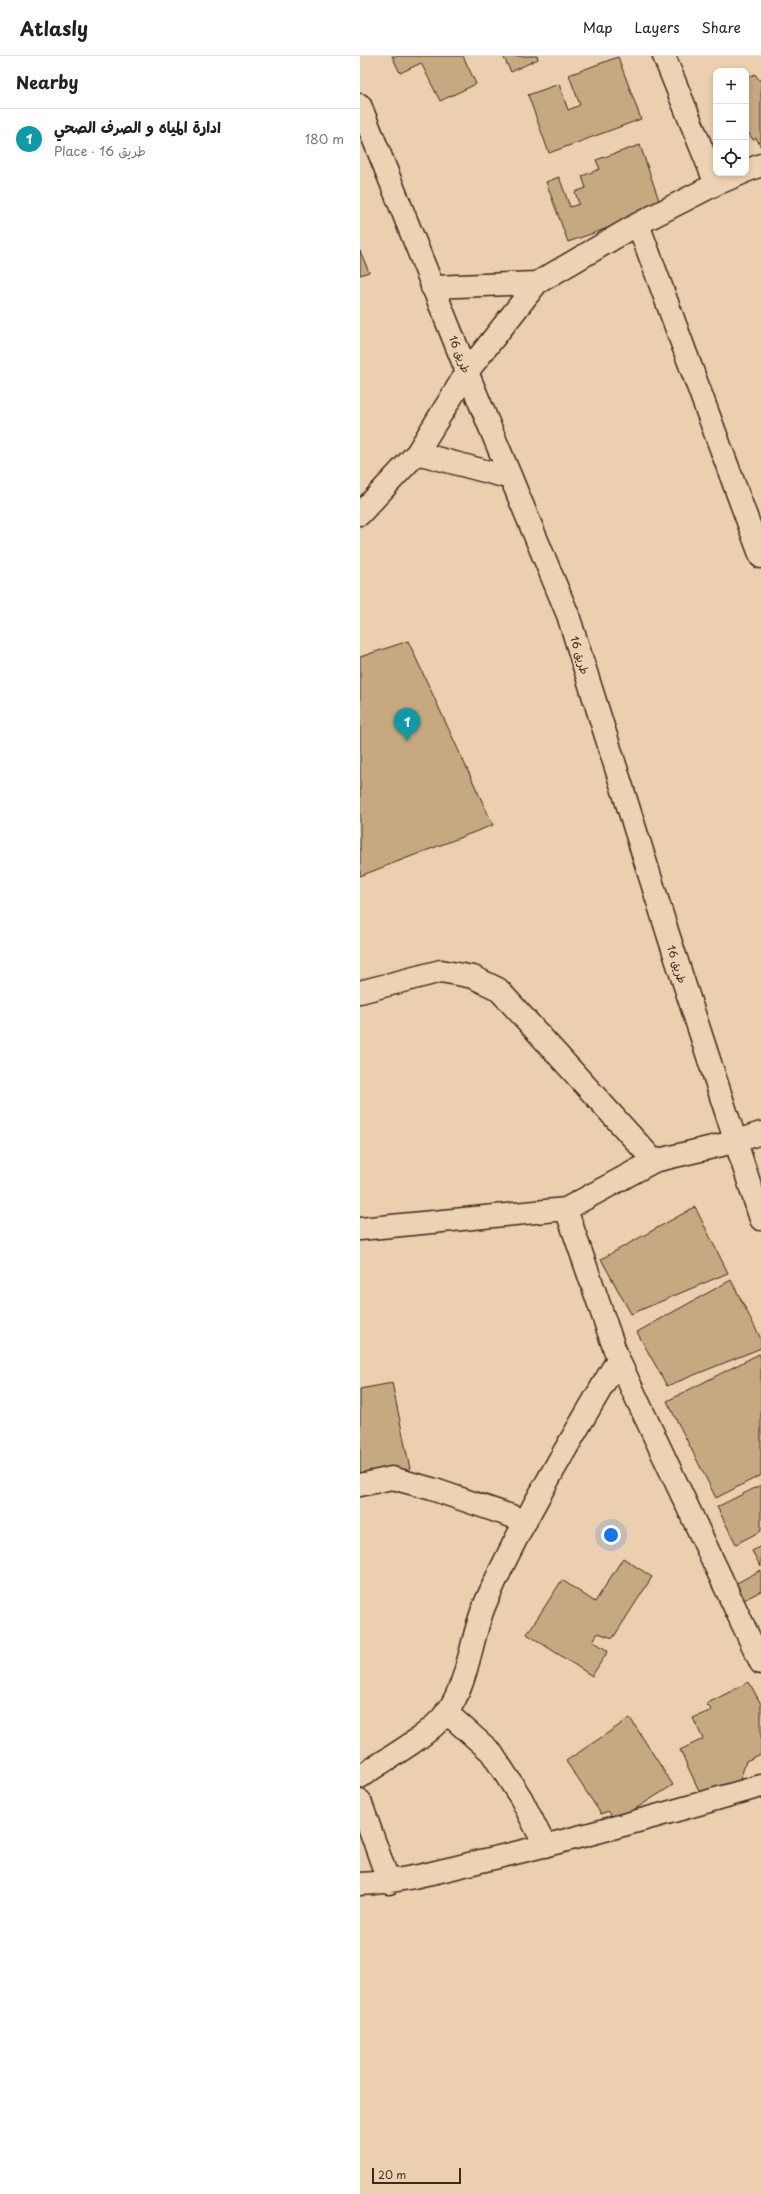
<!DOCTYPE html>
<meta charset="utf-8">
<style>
:root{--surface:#fff;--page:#f2f2f2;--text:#202124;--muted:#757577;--line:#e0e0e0;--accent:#2563eb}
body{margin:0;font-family:"Playpen Sans","Playpen Sans Arabic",sans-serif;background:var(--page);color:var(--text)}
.controls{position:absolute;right:12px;top:12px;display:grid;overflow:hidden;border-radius:8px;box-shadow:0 2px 6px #0003}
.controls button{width:36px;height:36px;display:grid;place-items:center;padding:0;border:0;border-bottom:1px solid var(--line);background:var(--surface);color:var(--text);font:20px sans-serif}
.scale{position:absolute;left:12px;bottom:10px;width:89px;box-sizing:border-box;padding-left:4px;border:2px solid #3b2a1e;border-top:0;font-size:11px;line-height:14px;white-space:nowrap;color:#3b2a1e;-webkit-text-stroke:3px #edd3b4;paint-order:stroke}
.you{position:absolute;left:251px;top:1479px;width:14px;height:14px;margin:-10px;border:3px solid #fff;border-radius:50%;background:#1a73e8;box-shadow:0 0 0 6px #1a73e833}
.badge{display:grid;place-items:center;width:26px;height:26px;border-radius:50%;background:var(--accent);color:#fff;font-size:13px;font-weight:700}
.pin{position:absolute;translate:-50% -33px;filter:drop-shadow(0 1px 2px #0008)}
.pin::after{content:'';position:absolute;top:21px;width:14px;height:12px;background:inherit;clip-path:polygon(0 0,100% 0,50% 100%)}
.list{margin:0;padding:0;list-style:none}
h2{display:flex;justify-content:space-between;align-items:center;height:52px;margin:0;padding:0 16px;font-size:17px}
h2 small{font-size:13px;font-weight:400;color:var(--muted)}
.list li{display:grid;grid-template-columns:26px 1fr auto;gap:12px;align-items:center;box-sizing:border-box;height:60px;padding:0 16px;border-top:1px solid var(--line)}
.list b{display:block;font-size:15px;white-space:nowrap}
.list p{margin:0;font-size:13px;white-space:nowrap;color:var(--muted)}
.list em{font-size:13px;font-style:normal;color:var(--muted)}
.icon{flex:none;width:22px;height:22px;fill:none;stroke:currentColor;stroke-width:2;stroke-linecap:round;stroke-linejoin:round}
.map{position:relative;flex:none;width:401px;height:2138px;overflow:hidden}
header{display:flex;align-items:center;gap:24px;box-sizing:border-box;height:56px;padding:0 20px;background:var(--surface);border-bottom:1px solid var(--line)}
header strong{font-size:19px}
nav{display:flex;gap:22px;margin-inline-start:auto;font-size:14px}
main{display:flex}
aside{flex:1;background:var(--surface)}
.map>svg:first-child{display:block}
</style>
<header>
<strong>Atlasly</strong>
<nav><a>Map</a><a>Layers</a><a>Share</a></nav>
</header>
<main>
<aside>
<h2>Nearby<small></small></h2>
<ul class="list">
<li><span class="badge" style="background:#0f9aa8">1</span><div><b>ادارة المياه و الصرف الصحي</b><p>Place · طريق 16</p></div><em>180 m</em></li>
</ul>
</aside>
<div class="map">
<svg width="401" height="2138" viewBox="0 0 401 2138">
<rect width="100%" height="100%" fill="#ebcfae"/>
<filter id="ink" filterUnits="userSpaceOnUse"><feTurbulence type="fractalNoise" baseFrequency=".025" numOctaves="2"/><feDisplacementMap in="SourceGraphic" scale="8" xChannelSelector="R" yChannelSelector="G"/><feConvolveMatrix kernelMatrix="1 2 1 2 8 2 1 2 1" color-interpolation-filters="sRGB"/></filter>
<g filter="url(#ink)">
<path fill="#c7a981" stroke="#3b2a1e" d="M32 0H103L116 28 80 45 61 7 40 17Z
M143 0H177L178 3 151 16Z
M258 1 281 63 189 97 168 39 199 28 208 54 220 49 209 19Z
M395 18 399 24 401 23V91L396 82 393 84 386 73V23Z
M280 89 302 153 208 186 186 126 199 121 210 151 219 148 215 136 226 132 222 120 240 113 236 104Z
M0 195 9 216 0 219Z
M48 585 133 769 0 820V601Z
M335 1151 368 1217 271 1258 241 1203Z
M371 1224 401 1283V1292L307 1330 277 1276Z
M399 1298 401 1303V1419L356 1442 307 1345Z
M32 1327 50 1413 0 1423V1333Z
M401 1429V1475L376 1488 357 1451Z
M401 1490V1511L392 1495Z
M263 1502 292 1521 253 1582 238 1577 233 1585 248 1595 232 1620 167 1578 202 1524 235 1546Z
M401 1514V1535L384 1544 375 1528Z
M389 1626 401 1648V1698L386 1705 380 1724 342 1741 320 1694 343 1683 333 1662 352 1654 346 1648Z
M270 1662 313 1729 256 1765 248 1755 241 1758 206 1705Z"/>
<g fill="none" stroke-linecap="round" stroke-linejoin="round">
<defs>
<path id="minor" d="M304 0 356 128
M386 115 401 109
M278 168 401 501
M72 231 177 227
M57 397 151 422
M0 458 57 397 107 316 177 227 278 168 356 128 382 117
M0 936 81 915 113 921 138 933 294 1105
M206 1153 258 1303 401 1607
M0 1173 206 1153 294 1105 374 1086 401 1077
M0 1429 32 1422 72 1433 166 1465
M86 1656 131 1696 161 1742 185 1790
M0 1721C27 1702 67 1682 87 1656 108 1628 111 1581 125 1548 162 1463 212 1383 258 1303
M0 1745 29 1827
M0 1828C45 1826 90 1812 134 1802 224 1781 312 1756 401 1730"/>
<path id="tertiary" d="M0 49 107 316 208 559 309 881 401 1163"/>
</defs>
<use href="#minor" stroke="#3b2a1e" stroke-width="25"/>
<use href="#tertiary" stroke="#3b2a1e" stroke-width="25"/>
<use href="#minor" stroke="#edd3b4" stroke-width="22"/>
<use href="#tertiary" stroke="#edd3b4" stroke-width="22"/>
</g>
</g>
<g text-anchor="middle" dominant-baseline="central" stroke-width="4" stroke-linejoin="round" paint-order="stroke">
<g font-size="11" fill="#3b2a1e" stroke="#edd3b4">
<text transform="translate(100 298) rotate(68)">طريق 16</text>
<text transform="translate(220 599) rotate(73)">طريق 16</text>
<text transform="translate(317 908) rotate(72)">طريق 16</text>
</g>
</g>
</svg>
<div class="controls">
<button>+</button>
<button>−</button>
<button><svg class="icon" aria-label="locate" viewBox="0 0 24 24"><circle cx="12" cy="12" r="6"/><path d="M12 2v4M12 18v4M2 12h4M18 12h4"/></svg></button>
</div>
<div class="scale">20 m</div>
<div class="you"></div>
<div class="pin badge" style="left:47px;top:685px;background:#0f9aa8">1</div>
</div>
</main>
